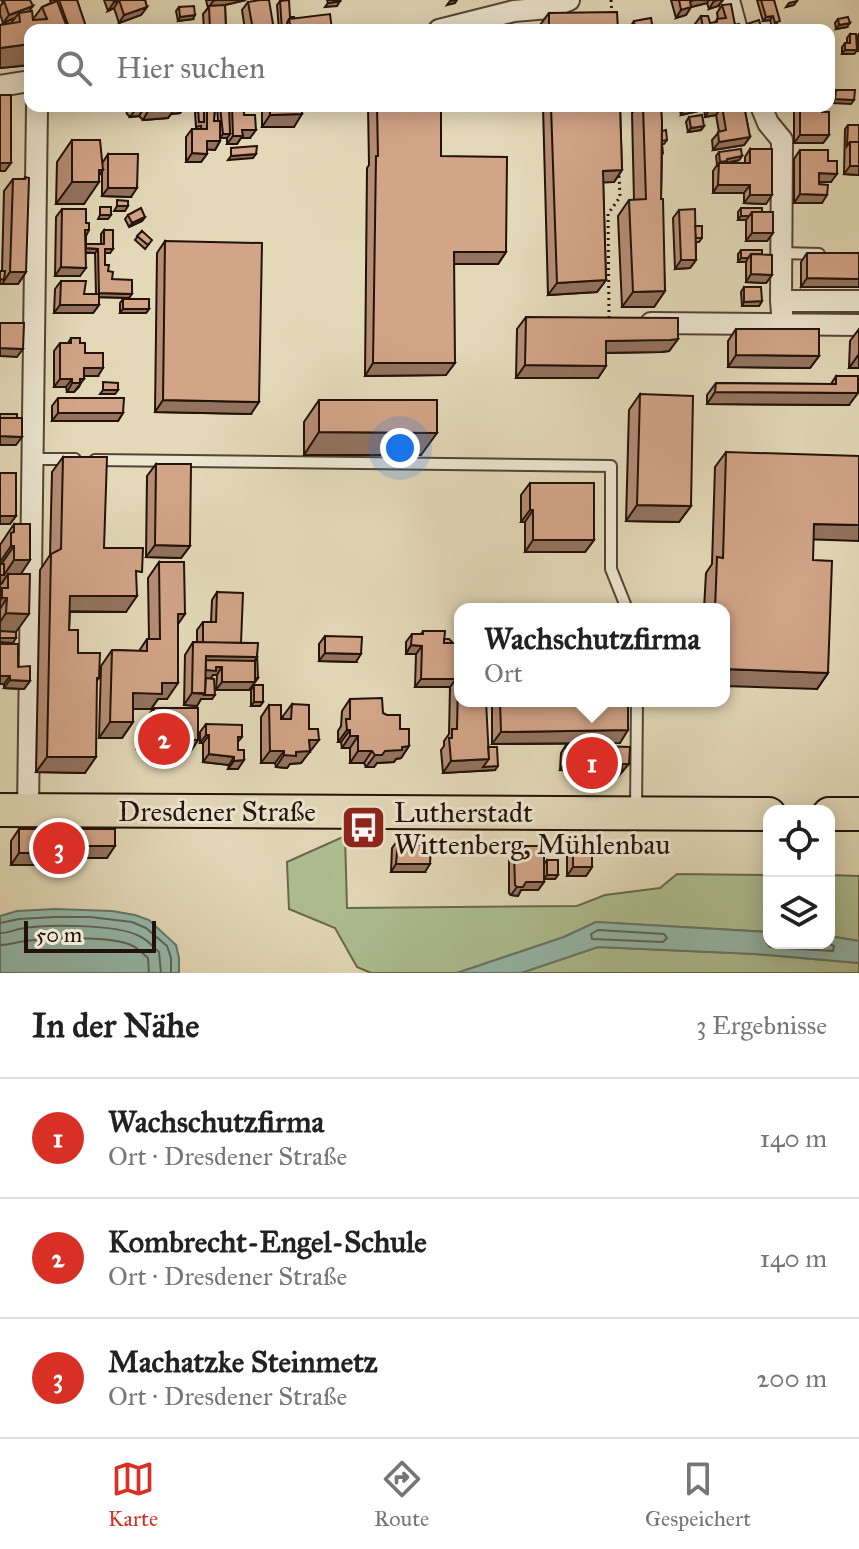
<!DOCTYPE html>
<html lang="de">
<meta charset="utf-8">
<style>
:root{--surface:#fff;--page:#f6f6f6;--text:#222;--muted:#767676;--line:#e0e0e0;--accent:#d93025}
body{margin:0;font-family:"IM FELL Great Primer",serif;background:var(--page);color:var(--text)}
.controls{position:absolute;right:24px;bottom:24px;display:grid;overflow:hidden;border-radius:16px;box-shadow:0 4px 20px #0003}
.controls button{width:72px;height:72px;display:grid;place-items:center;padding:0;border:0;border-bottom:2px solid var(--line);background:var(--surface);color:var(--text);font:40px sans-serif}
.scale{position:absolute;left:24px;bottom:20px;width:132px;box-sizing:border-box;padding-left:8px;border:4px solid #221209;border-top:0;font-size:22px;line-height:28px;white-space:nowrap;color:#221209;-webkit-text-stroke:6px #ede6d1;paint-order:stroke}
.you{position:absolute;left:400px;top:448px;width:28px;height:28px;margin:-20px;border:6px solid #fff;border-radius:50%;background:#1a73e8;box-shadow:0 0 0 12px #1a73e833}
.badge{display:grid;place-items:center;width:52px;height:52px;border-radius:50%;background:var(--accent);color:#fff;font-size:26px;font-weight:700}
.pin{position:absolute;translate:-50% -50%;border:4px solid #fff;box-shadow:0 2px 8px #0006}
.popup{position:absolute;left:454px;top:603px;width:276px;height:104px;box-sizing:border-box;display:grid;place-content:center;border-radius:16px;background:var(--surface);filter:drop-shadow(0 2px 6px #0005);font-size:26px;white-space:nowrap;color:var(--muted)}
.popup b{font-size:30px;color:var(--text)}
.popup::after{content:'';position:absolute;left:50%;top:100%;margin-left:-16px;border:16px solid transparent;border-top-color:var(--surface)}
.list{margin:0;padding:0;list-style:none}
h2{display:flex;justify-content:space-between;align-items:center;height:104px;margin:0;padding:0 32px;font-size:34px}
h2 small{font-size:26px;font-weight:400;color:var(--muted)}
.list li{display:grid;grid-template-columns:52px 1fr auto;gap:24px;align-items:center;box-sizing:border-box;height:120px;padding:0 32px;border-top:2px solid var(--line)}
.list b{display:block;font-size:30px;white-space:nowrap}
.list p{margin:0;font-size:26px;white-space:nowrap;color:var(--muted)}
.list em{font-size:26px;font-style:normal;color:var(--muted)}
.icon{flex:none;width:44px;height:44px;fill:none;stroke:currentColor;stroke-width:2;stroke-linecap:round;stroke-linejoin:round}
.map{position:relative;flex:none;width:859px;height:973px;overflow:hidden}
.search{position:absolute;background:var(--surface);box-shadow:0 4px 20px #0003;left:24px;right:24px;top:24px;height:88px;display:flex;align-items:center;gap:20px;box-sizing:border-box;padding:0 28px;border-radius:16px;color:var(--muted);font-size:30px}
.sheet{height:464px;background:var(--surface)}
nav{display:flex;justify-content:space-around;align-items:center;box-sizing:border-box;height:112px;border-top:2px solid var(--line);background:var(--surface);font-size:22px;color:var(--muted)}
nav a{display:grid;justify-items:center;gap:4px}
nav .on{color:var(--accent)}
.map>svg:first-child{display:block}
</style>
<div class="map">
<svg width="859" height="973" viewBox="0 0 859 973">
<rect width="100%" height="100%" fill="#e3d9b8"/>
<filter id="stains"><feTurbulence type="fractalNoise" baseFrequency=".0025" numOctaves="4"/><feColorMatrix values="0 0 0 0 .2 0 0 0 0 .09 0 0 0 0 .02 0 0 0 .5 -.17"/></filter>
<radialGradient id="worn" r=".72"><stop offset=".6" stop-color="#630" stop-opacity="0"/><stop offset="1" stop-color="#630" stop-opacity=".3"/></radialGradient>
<path fill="#aec093" stroke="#68694e" stroke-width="2" d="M345 836 347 908 577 906 605 895 660 888 677 874 769 875V932L596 922 564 937 457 973H371L357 967 335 928 289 909 287 862Z
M829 875 859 876V941L829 936Z
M598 947 755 954 859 963V973H521Z"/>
<path fill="#95baac" stroke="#67776b" stroke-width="2" d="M55 909 112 911 135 915 149 920 176 945 179 958V973H0V916L17 911Z
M596 922 769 932V943H829V936L859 941V963L755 954 598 947 521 973H457L564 937Z"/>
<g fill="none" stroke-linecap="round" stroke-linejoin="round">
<path stroke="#5c665a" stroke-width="2" d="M0 923 19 919 55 917H90L132 922 146 928 167 946 171 958V973
M598 930 664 934 667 938 663 942 592 939 591 934Z
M0 933C7 933 12 931 19 929 45 924 117 924 139 936 147 939 153 947 159 952L161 973
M769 939 767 943 770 947 833 951 834 946 827 943
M0 945C9 945 17 942 25 941 50 938 112 935 133 946 139 949 143 954 148 958L149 973"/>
<defs>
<path id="service" d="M781 253 819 254
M33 459H75
M95 460 611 466V569L627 609
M636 811 637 701"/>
<path id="minor" d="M729 0 737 30
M439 30 514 11 549 8 569 0
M0 86 30 81
M761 106 768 123 782 140 781 301 783 325
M781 301H859
M651 323 859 325
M28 810 37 106"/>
<path id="primary" d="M0 810 769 814
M829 814H859"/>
</defs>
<use href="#service" stroke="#524435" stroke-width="14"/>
<use href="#minor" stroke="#524435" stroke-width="24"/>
<use href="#primary" stroke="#221209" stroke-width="36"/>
<path stroke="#221209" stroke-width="3" stroke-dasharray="2 4" stroke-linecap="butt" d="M611 0 612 14
M609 318 608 214 620 197 619 174"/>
<use href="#service" stroke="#ede6d1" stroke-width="10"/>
<use href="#minor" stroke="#ede6d1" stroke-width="20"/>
<use href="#primary" stroke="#e3d9b8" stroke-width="32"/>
</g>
<path fill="#b58d75" stroke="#221209" stroke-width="2" fill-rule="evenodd" d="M1 0H30L28 12 33 19 42 7 51 3 50 0H77L87 30H30V65L0 68V25L11 23 15 18 3 23 0 14V6L3 3Z
M104 0H145L147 7 141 15 119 23 114 8 108 11Z
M206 0H246L225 5 226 30H204L203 14 208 8Z
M671 0H723L718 6 709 9 707 3 691 7 686 15 676 18Z
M757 0H774L777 25 772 27 770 20 763 21Z
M280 1 290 17 332 30H279L277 5Z
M248 2 274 30H245L242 10Z
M722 5 739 30H692L696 29 695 24 701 16 710 23H714L718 19 717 13Z
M179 7 193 19 178 21 176 11Z
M549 13 618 30H540V25Z
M838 19 847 27 836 29 835 23Z
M634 21 653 30H628Z
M850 34 857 50 854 54H842V47L845 43H847V38Z
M859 34V51H857V37Z
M125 106H185L180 113 171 114 168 118 143 120 139 116 130 117 127 114Z
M207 106H244V115L250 138H241L237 144H227V138H220V141L215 150 207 149V154L201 162H186V137L192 129H201V126L196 127 195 113 198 109 204 110ZM215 107H217L218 121H214Z
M262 106H302L294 127H262Z
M368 106H441V156L506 252 498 264H454L446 375 365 376 367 168 369 165Z
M543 106H620L622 170 614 182H603L606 280 597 292 548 295Z
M631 106H668L661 107 662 131 667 140 664 144H662L663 153 662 155 661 199 665 291 654 307H622L618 216 629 200H634L632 113 633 112Z
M679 106H701V107L698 111 681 115Z
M704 106H744L750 137 744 145 713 150 712 140 719 132 716 115 705 117Z
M794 106H826L824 109H822V112L829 135 823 143H794Z
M689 117 704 126 701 130 688 132 686 122Z
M848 125H859V175L844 174 845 129Z
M72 140 103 162 108 154 131 197 102 196V170L84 204H56L57 162Z
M750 149 766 204 744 203V193H713V171L717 165 716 156 719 152 742 156 739 160 726 163H745V157Z
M800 150 828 161 831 182H819L822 203H794V159Z
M25 177 26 272 18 284H0V271H2L4 191 13 179H24Z
M741 208 762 212 773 233 767 241H746V220H738V212Z
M62 209 86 223 89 230 86 236V244H101V234L104 230 110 253H105V265L112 279 129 298 99 297V305L93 313H54L55 289 61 281 84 294H96L95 253H86L80 276H55L56 217Z
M679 210 695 226 702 238 699 242H696V260L690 268 675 269 673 218Z
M128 215 145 217 142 221 129 227 125 219Z
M142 231 149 244 145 249 135 240Z
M165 241 251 414 155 412 157 253Z
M741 250 762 254 772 275 766 283 746 282V262H738V254Z
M807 253H859L801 287V262Z
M744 287 762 301 759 306H742L741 292Z
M123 299 149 309 146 313H120V303Z
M526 317 678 339 669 351 661 352 606 353V366L598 378H516L517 329Z
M736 329 819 356 810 368 728 367V341Z
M859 329V368H849L850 341Z
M71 338 80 343 98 376H84L79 387 74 392H67L66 387H54V351L60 343H68Z
M836 376 849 405 707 404V395L716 383 831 384Z
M640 394 691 506 679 522 626 521 629 410Z
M58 398 123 413 118 421H52V406Z
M319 400 421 455H304V422Z
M726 452 813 540V560L828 673 817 689 724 609H704L706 573 712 564 715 467Z
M63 457 104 548 136 580 126 612H70L69 630 78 653 99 678 96 682 85 773 36 772 40 570 50 555 52 472Z
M156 464 190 546 181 558 146 557 147 476Z
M530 483 594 540 585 552H525V522H521V495Z
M14 524 30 560 20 574 16 632 13 643 0 642V585L2 583H0V545Z
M159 562 178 624 167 699H158L151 709H133V722L122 738H99L101 666 112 650 139 651 147 639H149L148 578Z
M217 592 258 678 249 690H216L217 675H213L211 678 212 699H201L197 706 184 705 185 655 193 642H197V630L203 622H211L212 600Z
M423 631 453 643H456L459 640 495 770 443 773 441 750 444 746V741L449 734 450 687H415L416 654H406V642L412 634H421Z
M325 636 356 662 319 661V644Z
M18 667 30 681 24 689 4 688V684H0Z
M254 685 263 702 260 706H251V690Z
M350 699 383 713 400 729 409 746 401 758 396 759 394 762 377 763 374 767H366L364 763H350V748H342L341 742H338V731L341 726 342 711Z
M492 701H628L620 743 492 744Z
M292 704 310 752H309L301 763 290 764 287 768 276 767 275 763H261V717L269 705 281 719H283V716Z
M154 708 198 740 190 752H145V749H137V729Z
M206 724 242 737 238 742V769H228L229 765 203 762V743H200V732Z
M566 745 623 772H621L616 779 595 778V771L560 770 561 753Z
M19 829H115L107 858H76V855H56L49 865H11V841Z
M398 840 404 845 425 872H391L392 848Z
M573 842 592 867 586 876H567V850Z
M525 846 544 882 538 890H521L518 896 511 895 509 893V860L514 852H521Z
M547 860 558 875 555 879H544V864Z"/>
<path fill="#93735f" stroke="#221209" stroke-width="2" d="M119 0 114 8 108 11 114 2Z
M216 0H246L208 9 213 1Z
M457 0 455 3 447 5 450 1Z
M694 0H709L707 3 691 7 686 15 676 18 681 10 690 1Z
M718 0H723L718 6 709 9 714 1Z
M340 1 337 6 325 7 328 3Z
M797 1 794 5 786 7 789 3Z
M33 6 27 14 19 13 15 18 3 23 9 15Z
M147 7 141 15 119 23 124 15Z
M195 15 193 19 178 21 180 17Z
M773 16 770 20 763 21 766 17Z
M850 23 847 27 836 29 839 25Z
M30 44V65L0 68V48Z
M845 50H857L854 54H842Z
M835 99 854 100 851 104 833 103Z
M177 106H185L180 113 171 114Z
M722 106 716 115 705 117 710 108Z
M701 107 698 111 681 115 684 110Z
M144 108 139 116 130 117 136 109Z
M174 110 168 118 143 120 148 111Z
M302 114 294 127H262L270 115Z
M704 126 701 130 688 132 691 128Z
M242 130H256L250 138H241L237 144H227L233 136Z
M223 134H230L227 138H220Z
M800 135H829L823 143H794Z
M750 137 744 145 713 150 719 142Z
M207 141H220L215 150 201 149Z
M192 153 207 154 201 162H186Z
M256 154 253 158 228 160 231 156Z
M742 156 739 160 726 163 724 165 718 166 720 162 727 159Z
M0 163H11L5 171H0Z
M850 166H859V175L844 174Z
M99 170H103L94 182H99L84 204H56L72 182Z
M622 170 614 182 594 183 603 171Z
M819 173 837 174 831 182H814Z
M718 185H750L744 193H713Z
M108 188H137L131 197 102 196Z
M800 194 827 195 822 203H794Z
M750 195H772L766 204 744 203Z
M117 206H128L125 211H114Z
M100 215H111L108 219H98Z
M741 216H749L746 220H738Z
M145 217 142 221 129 227 132 223Z
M752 233H773L767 241H746Z
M85 248 98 249 95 253 82 252Z
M105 249H113L110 253H102Z
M454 252H506L498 264H445Z
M741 258H748L746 262H738Z
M681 260H696L690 268 675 269Z
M61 267 86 268 80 276H55Z
M10 272H26L18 284H2Z
M751 274 772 275 766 283 746 282Z
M807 278 859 279V287H801Z
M606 280 597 292 548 295 557 283Z
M665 291 654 307H622L633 292Z
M99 293 132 294 129 298 96 297Z
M762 301 759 306H742L744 302Z
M60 305H99L93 313H54Z
M123 309H149L146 313H120Z
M678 339 669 351 661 352 598 353 606 341Z
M0 348 23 349 17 357 0 356Z
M859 354V368H849Z
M736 355 819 356 810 368 728 367Z
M373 363H455L446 375 365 376Z
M525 365 606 366 598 378H516Z
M84 368H103L98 376H78Z
M60 379H72L66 387H54Z
M80 379H84L74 392H67L72 383Z
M103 390H118L115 394H100Z
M715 392 858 393 849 405 707 404Z
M163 400 259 402 251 414 155 412Z
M58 413H123L118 421H52Z
M319 432 437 433 421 455H304Z
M0 436 22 437 16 445H0Z
M637 505 691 506 679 522 626 521Z
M530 510H533L525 522H521Z
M0 516H16L10 524H0Z
M814 524 859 525V541L803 539Z
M533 540H594L585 552H525Z
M155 545 190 546 181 558 146 557Z
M11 546H14L0 566V562Z
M14 560H30L15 583 8 574 2 583H0V575H4Z
M70 596H137L126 612 59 611Z
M2 598H7L0 609V601Z
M6 613 29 614 13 636H0V622Z
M178 614H185L174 630Z
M0 638H16L13 643 0 642Z
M411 645 422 646 416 654H406Z
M325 653 361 654 356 662 319 661Z
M206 656 257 657 249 669 221 668 217 675H213L210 679 197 678 203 668Z
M724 669 828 673 817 689 724 686Z
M0 676H10L4 684H0Z
M252 678H258L249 690H216L222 682Z
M421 679H456L450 687H415Z
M10 680 30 681 24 689 4 688Z
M162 683H178L167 699H158L151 709H122L133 693Z
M192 693 215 695 212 699H201L197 706 184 705Z
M254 702H263L260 706H251Z
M110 722H133L122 738H99Z
M347 730H350L341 742H338Z
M628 730 620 743 492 744 501 732Z
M206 735H209L203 743H200Z
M350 736H358L350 748H342Z
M146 737H154L145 749H137Z
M154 740H198L190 752H145Z
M309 740H319L301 763 290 764 287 768 276 767 284 755 296 752Z
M409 746 401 758 396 759 394 762 377 763 374 767H366L375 755 385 751 402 747Z
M270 751H284L275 763H261Z
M358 751H372L364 763H350Z
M209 754 234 757 229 765 203 762Z
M47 757H96L85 773 36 772Z
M489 759 498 766 495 770 443 773 451 761Z
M244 760 238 769H228L234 761Z
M566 762 601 763 595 771 560 770Z
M622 764H629L616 779 595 778 601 770Z
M57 843H84L76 855H56L49 865H11L19 853Z
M84 846H115L107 858H76Z
M396 864H430L425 872H391Z
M573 867H592L586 876H567Z
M547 875H558L555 879H544Z
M526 882H544L538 890H521L518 896 511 895 517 887Z"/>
<path fill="#d2a488" stroke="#221209" stroke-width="2" d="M5 0H30L33 6 9 15 4 1Z
M59 0H77L87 30H70Z
M113 0H145L147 7 124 15 119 0 114 2Z
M260 0H269L274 30H253L248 2Z
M289 0 290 17H294V18L289 19 287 23 288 30H282L280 1Z
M327 0H339L340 1 328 3Z
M679 0H694L690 1 691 7 681 10Z
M761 0H774L780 21 775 23 773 16 766 17Z
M57 1 68 30H30V44L0 48V25L20 22 19 13 32 11 33 20 47 19 42 7Z
M731 4 735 25 709 30V27L703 28 701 16H708L710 23 717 22V19L726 18 722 5Z
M225 5 226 30H210L209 6Z
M194 6 195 15 180 17 179 7Z
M617 12 618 30H549V13Z
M330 14 332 30H291L289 19Z
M848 17 850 23 839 25 838 19Z
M651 18 653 30H635L634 21Z
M759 20 762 30H749L747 24Z
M739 24V30H707Z
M850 34H856L857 50H845V43H850Z
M836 90H855L854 100 835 99Z
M0 95H11V163H0Z
M133 106H177L174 110 148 111 144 108 136 109Z
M207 106H215L214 121H220V141H207V154L192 153V129H207Z
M220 106H229L230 134H223Z
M232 106H244V115H255L256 130H242L243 136H233Z
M270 106H302V114L270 115Z
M377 106H441V156L507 157 506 252H454L455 363H373L376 156H378Z
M551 106H620L622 170 603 171 606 280 557 283Z
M643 106H661L662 122 661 199H663L665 291 633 292 629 200 646 199Z
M683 106H701V107L684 110Z
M710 106H744L750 137 719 142 718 132 726 130 722 106 710 108Z
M800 106H822V112H829V135H800Z
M198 109 204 110V122H199Z
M702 115 704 126 691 128 689 117Z
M848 125H859V142H850L847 146Z
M666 130 667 140 662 141V131Z
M72 140H100L103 170H99V182H72Z
M850 142H859V166H850Z
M257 146 256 154 231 156V148Z
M741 149 742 156 727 159V161L720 162 719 152Z
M750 149H772V195H750V185H718L719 163H750Z
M800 150H828V161H837V174L819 173V184L828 185 827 195 800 194Z
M108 154H138L137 188H108Z
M25 177 29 178 26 272H10L13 179H25Z
M117 200 128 201V206H117Z
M100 207H111V215H100Z
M141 208 145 217 132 223 128 215Z
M741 208H762V212H752L749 216H741Z
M62 209H86V223H89V230H85L86 268 61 267Z
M695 209 696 260H681L679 210Z
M752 212H773V233H752Z
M695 226H702V238H696Z
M104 230H113V249H105V265H109L108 271 113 272 112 279 132 280V294L99 293 98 249 86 248V244H104Z
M142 231 152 240 148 245 137 236Z
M165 241 262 243 259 402 163 400Z
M741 250H762V254H751L748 258H741Z
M807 253H859V279L807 278Z
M751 254 772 255V275L751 274Z
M0 271H5L4 280 0 279Z
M61 281H86L84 294H99V305H60Z
M744 287H761L762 301 744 302Z
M123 299H149V309H123Z
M526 317 678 318V339L670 340 606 341V366L525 365Z
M0 323H24L23 349 0 348Z
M736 329H819V356L736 355Z
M71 338H80V343H85V353H103V368H84V379H80V383H72V379H60V343H71Z
M836 376H858V393L715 392 716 383 836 384Z
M103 382 118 383V390H103Z
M640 394 693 396 691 506 637 505Z
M58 398H124L123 413H58Z
M319 400H437V433L319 432Z
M0 414H17V418H0Z
M0 418H22V437L0 436Z
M726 452 859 456V525L814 524 813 560 832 561 828 673 724 669V609H715L717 557 723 558Z
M63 457H107L104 548H143L142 572 136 571 137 596H70L69 630H78V653H100L99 678H97L96 757H47L51 554 61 549Z
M156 464H191L190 546 155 545Z
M0 473H16V516H0Z
M530 483H594V540H533V510H530Z
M14 524H30V560H14V546H11V533L14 532Z
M159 562H184L185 614H178V683H162V694L133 693V722H110L112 650 147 651V639H160Z
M0 564H4V575H0Z
M8 574H30L29 614 6 613 7 598H2V588H8Z
M217 592 243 593 241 643 203 642V622H216Z
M0 631 16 632V638H0Z
M423 631H445L444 643H456V679H421L422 646 411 645 412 634H423Z
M325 636 362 637 361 654 325 653Z
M444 639H449L453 643H444Z
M459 640H460V701H486L489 759 451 761 449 738H452V729H457Z
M193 642 258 643 257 657 206 656 205 693H192Z
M0 644H18V667L30 666V681L10 680V676H0Z
M257 653 258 678H255V661L257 657Z
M206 660 255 661V682H222V667H216V671L206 670Z
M206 678 214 679 215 695H204L205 693Z
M254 685H263V702H254Z
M382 698 383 713 387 715H400V729H409V746L402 747V750L385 751 382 755H375L372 751H358V736H350V730H347L346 719H350V699Z
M500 701H628V730L501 732Z
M292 704 309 705V729H318L319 740H309L310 751 296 752V756L284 755V751H270L269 705H281V719H291Z
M154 708H198V740H154V737H146V717H154Z
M206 724 242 725V737H238V750H244V760L234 761V757L209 754V735H206Z
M566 745 630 747 629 764H622V771L601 770V763L566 762Z
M488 747H497L498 766 483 767 489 759Z
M19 829H115V846H84V843H57V853H19Z
M398 840H405L404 845H431L430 864H396Z
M573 842H592V867H573Z
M525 846H544V882H526L523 887H517L515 885 514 852H525Z
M547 860H558V875H547Z"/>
<defs>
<symbol id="bus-square" viewBox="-11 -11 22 22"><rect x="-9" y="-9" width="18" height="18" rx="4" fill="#8f2418" stroke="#ede6d1"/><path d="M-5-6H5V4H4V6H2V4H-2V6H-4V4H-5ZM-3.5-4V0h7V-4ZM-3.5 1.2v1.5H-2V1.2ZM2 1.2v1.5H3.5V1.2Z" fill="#fff"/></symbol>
</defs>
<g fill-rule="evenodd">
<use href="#bus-square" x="338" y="802" width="51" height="51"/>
</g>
<g text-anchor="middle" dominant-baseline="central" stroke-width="6" stroke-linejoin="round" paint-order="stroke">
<g font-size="28" fill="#221209" stroke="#ede6d1">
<text x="217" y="811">Dresdener Straße</text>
</g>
<g font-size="28" fill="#221209" stroke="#ede6d1" text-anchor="start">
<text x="394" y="812">Lutherstadt<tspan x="394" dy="32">Wittenberg, Mühlenbau</tspan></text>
</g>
</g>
<rect width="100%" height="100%" filter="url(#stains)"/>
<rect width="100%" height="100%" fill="url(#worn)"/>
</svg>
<div class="controls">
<button><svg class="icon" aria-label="locate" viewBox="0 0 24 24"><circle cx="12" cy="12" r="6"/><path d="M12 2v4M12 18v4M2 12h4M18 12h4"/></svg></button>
<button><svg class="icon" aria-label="layers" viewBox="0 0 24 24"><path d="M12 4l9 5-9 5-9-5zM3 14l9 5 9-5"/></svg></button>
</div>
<div class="scale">50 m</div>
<div class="you"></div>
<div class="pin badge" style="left:592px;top:763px">1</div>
<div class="popup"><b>Wachschutzfirma</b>Ort</div>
<div class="pin badge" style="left:164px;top:739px">2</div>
<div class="pin badge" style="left:59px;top:848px">3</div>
<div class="search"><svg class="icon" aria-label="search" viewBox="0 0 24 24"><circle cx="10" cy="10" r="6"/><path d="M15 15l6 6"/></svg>Hier suchen</div>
</div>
<section class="sheet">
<h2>In der Nähe<small>3 Ergebnisse</small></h2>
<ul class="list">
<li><span class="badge">1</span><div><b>Wachschutzfirma</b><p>Ort · Dresdener Straße</p></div><em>140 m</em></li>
<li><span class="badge">2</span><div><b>Kombrecht-Engel-Schule</b><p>Ort · Dresdener Straße</p></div><em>140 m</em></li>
<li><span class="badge">3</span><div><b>Machatzke Steinmetz</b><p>Ort · Dresdener Straße</p></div><em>200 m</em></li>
</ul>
</section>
<nav>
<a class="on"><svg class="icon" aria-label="map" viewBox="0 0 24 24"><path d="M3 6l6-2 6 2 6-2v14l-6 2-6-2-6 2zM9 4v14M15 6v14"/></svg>Karte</a>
<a><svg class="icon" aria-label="directions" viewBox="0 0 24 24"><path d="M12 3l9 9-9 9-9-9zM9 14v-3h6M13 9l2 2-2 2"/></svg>Route</a>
<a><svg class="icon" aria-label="saved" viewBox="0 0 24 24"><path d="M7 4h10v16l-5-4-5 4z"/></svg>Gespeichert</a>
</nav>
